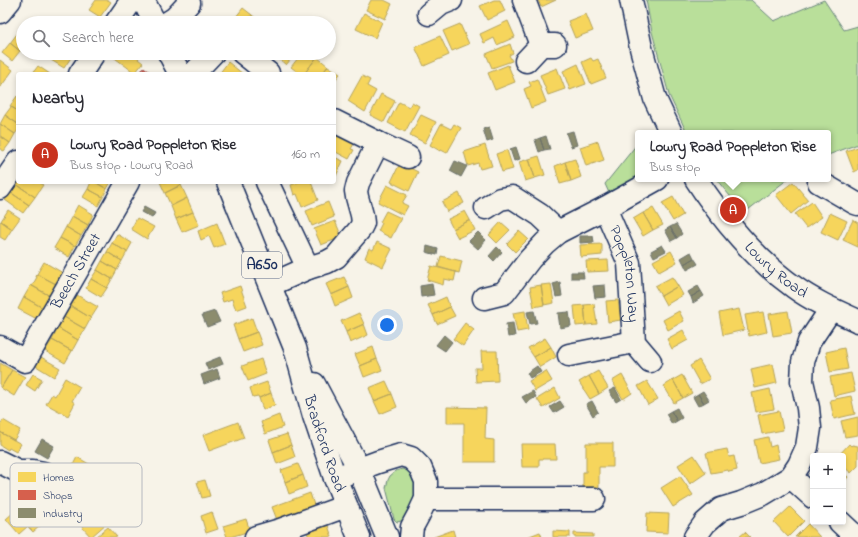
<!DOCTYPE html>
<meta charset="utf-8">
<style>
:root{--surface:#fff;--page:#f7f7f7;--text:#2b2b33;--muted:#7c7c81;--line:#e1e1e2;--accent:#c8321e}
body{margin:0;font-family:"Indie Flower",sans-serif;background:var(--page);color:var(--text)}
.controls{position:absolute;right:12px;bottom:12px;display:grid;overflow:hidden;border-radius:4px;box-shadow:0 2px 6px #0003}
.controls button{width:36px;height:36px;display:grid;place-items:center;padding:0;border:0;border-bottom:1px solid var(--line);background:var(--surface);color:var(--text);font:20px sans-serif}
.you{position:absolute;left:387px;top:325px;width:14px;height:14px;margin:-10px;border:3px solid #fff;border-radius:50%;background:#1a73e8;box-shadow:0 0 0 6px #1a73e833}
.badge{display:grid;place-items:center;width:26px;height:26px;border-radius:50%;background:var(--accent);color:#fff;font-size:13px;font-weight:700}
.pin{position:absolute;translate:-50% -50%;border:2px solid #fff;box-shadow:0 1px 4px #0006}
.popup{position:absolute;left:635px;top:130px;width:196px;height:52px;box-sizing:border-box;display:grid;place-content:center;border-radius:4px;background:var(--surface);filter:drop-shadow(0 1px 3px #0005);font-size:13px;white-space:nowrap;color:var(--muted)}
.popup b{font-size:15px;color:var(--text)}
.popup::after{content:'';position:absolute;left:50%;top:100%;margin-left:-8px;border:8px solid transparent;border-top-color:var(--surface)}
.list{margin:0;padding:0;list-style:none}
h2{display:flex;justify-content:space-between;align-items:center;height:52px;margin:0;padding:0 16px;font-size:17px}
h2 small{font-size:13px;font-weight:400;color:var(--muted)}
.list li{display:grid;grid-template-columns:26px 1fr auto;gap:12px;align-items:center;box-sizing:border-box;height:60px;padding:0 16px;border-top:1px solid var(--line)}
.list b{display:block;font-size:15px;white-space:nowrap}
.list p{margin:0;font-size:13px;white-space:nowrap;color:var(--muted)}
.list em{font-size:13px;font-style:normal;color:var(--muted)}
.icon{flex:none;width:22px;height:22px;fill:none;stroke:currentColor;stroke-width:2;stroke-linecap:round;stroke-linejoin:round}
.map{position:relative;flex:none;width:858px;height:537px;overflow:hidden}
.search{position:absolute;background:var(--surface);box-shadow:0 2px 6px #0003;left:16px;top:16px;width:320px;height:44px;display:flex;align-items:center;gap:10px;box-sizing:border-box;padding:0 14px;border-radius:22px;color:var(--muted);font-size:15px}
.panel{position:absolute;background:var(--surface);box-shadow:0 2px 6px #0003;left:16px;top:72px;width:320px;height:112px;border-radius:4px}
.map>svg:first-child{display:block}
</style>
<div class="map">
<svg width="858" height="537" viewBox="0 0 858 537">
<rect width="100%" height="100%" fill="#f7f3e8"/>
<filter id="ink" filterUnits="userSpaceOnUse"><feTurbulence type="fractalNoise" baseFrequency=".025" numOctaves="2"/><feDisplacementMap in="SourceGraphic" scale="8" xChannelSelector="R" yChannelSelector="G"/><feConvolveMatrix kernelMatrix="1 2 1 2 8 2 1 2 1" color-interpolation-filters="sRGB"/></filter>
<g filter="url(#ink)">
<path fill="#b9df9a" stroke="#6a877c" d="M646 0H751L774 21 824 0 844 30 858 26V144L828 155V133H687L669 95 652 32Z
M638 143V177L609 193 605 184Z
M716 179H788L744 213Z
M402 469C409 471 412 473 415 479 421 492 409 507 404 519L401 521 397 522 394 519 386 488 388 480 390 476 396 471Z"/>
<path fill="#f6d55c" stroke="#b4a35d" d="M96 0H108L111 2 100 17 89 10Z
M371 0H384L392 4 385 19 366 10Z
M494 0H500L505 11 487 20 480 6Z
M538 0H556L541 7Z
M243 8 252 15 245 23H231Z
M364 13 382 22 375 38 356 29Z
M586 14 593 31 575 38 568 21Z
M252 15 260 22 259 23H245Z
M508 21 515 37 497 45 494 38 484 43 480 34Z
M460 24 469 44 452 51 443 31Z
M23 26V47L20 51 10 43Z
M440 36 449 55 424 66 415 47Z
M10 43 20 51 12 61 2 53Z
M510 44 513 53 509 55 512 61 492 68 486 54Z
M56 53H74L64 68 51 60Z
M108 53H142L138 59 143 63 135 73Z
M271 53H282L278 58Z
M282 53H296L286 65 278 58Z
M302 53H311L317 57 304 74H300L291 67Z
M317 57 328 66 322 74H304Z
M591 58 593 61 598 59 606 78 591 84 582 62Z
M0 60 13 70 0 88Z
M228 62 243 74H219Z
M578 64 586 84 570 90 563 71Z
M508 65 515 82 495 90 488 73Z
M38 66 50 74H32Z
M328 66 340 74 334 81V74H322Z
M557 68 565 89 548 95 540 75Z
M362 76 370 80 367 86 376 91 365 112 348 101Z
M537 79 546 102 531 108 524 89 531 86 529 82Z
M381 94 395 101 384 122 370 115Z
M17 96 18 97V111L10 106Z
M399 102 409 107 412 102 419 106 405 132 388 123Z
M11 107 18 111V124L5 115Z
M5 115 18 124V130L15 134 0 124Z
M421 115 436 122 425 143 410 135Z
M0 124 15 134 10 143 0 136Z
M441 124 451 129 454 124 461 128 447 153 441 150 440 151 430 145Z
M334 133 355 142 351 149 354 150 349 159 334 151Z
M0 136 10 143 4 151 0 149Z
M598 141 604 160 586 166 580 147Z
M485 145 492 166 480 169 478 163 468 166 464 152Z
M858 147V170L854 172 846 151Z
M507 150 513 169 502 172 496 154Z
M539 156 545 175 535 178 529 159Z
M334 157 343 161 336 176 334 175Z
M529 159 535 178 525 181 519 162Z
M575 159 581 177 571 181 565 162Z
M565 162 571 181 560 184 555 166Z
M400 163 418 172 409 191 391 182Z
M18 181V182H39L43 185 35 197 16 184Z
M91 182H95L107 189 103 197 88 189Z
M95 182H111L107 189Z
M160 182H180L181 185 165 193Z
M299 182H311L318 200 302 207 297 194 294 195 291 185Z
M793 182 808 200 791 214 776 195Z
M16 184 35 197 29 205 10 192Z
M181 185 187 198 171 206 165 193Z
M387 185 407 195 402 203 408 206 403 215 378 202Z
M88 189 103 197 98 206 83 197Z
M10 192 29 205 23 213 5 200Z
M459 193 464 203 447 212 442 202Z
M673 197 683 215 673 221 662 203Z
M187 198 193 212 176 219 171 206Z
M328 202 334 217 312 226 306 211Z
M812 202 822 217 806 228 795 214Z
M78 205 93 214 88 225 72 216Z
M653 208 663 225 653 230 643 213Z
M8 210 20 218 12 229 1 221Z
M386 211 401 218 391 238 378 231 382 223 380 222Z
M465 211 470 220 453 229 448 219Z
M193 212 199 225 182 232 176 219Z
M643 213 653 230 643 236 633 219Z
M830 213 847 221 838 240 821 232Z
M72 216 88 225 81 236 66 227Z
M137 218 154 227 147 239 131 229Z
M470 220 475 230 458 238 453 229Z
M853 220 858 223V247L843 240Z
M1 221 12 229 5 240 0 237V222Z
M335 221 342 237 321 245 314 229Z
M501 222 510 230 497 243 489 235Z
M217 223 225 244 214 248 209 236 201 240 198 231Z
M66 227 81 236 75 246 60 238Z
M519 231 528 239 515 252 507 244Z
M117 234 132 243 127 252 112 243Z
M60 238 75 246 69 257 54 248Z
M377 242 392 249 383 267 365 258 369 248 373 250Z
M112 243 127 252 122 261 107 252Z
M602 244V255L581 257 580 245Z
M671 251 677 262 659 272 653 261Z
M107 252 122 261 117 270 102 261Z
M441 256 462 261 459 273 438 267Z
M608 260 609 271 587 272 586 261Z
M102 261 117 270 112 279 97 270Z
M44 262 63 273 56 284 37 274Z
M431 266 456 272 454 281 444 279 443 285 427 280Z
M97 270 112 279 107 288 91 279Z
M37 274 56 284 50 296 32 286 37 277H36Z
M344 277 349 287 331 295 326 284Z
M672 277 678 286 661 296 655 286Z
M91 279 107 288 101 297 86 288Z
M551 284 554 303 544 305 541 285Z
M31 285 50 296 43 308 24 297Z
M541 285 544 305 534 307 530 287Z
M240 286 247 306 236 310 232 299 223 302 220 293Z
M678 286 683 295 666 305 661 296Z
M349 287 353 298 335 306 331 295Z
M77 295 98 307 91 318 71 306Z
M24 297 43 308 37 319 18 309Z
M446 297 450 307 433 315 428 305Z
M618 300 621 320 608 322 606 301Z
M594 304 597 324 586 325 584 305Z
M584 305 586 325 576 326 574 306Z
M71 306 91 318 85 329 64 317Z
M450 307 455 316 437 324 433 315Z
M739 309 744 330 723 335 719 313Z
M525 311 528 330 517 332 513 313Z
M679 311 684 321 668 330 663 320Z
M788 311 792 333 773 336 769 314Z
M763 312 767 332 749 336 745 315Z
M359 313 364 324 346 332 341 321Z
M64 317 85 329 78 340 58 328Z
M252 318 257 332 238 339 233 325Z
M465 323 474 330 463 346 453 339Z
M364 324 368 335 350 343 346 332Z
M58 328 78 340 72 351 52 340Z
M683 330 688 340 672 349 667 339Z
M257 332 262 345 243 352 238 339Z
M545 338 551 347 534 357 528 348Z
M52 340 72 351 65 363 45 351Z
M373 347 377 359 360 366 355 354Z
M551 347 556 357 540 367 534 357Z
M844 348 848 369 830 372 826 352Z
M481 351H497L498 381 476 382 475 368H482Z
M41 357 60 368 54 377 36 366Z
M261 359 266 374 248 381 242 366Z
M377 359 382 370 364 377 360 366Z
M699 360 710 379 700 384 690 366Z
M0 363 12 370 1 388 0 387Z
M773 364 777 383 755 388 751 369Z
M12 370 25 377 14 396 1 388Z
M546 371 552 381 535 391 529 381Z
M598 371 608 388 599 394 589 376Z
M851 373 855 391 834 396 830 377Z
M33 374 42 379 35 391 26 385Z
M622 375 632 393 623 399 612 381Z
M682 375 692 393 683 398 673 380Z
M589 376 599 394 590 399 579 382Z
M65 378 80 387 72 401 75 403 68 416 46 404 52 394 55 396Z
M673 380 683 398 674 403 664 386Z
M386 381 392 394 374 401 369 388Z
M647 381 658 399 648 405 638 386Z
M267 382 271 393 259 398 258 396 253 397 250 388Z
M555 388 560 398 543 408 537 399Z
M770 389 774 409 756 412 752 393Z
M271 393 275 405 263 410 259 398Z
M392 394 397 407 380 414 374 401Z
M851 396 855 414 834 419 830 400Z
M447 407 486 408 485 439 494 440V462H464V423H447Z
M779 411 783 430 762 434 758 415Z
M279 415 283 427 265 434 261 422Z
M858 417V435L845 437 841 421Z
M3 420 20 430 14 440 0 432V425Z
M238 422 244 438 209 451 203 435Z
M0 432 21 444 16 452 9 448 8 450 0 445Z
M287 434 291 445 273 452 269 440Z
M768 437 770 447 776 445 779 459 759 463 754 440Z
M586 443H613V467H599V487H583V472H586Z
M521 444H555L556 459H539V467H522Z
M849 444 851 446 852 445 858 446V466L851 473 843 466V456H838Z
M291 445 295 457 277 464 273 452Z
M727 449 729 457 734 456 737 470 729 472 728 470 711 473 706 453Z
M694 455 706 473 690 484 678 465Z
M77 457 94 467 88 476 72 467Z
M298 464 303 475 285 482 281 470Z
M72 467 88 476 83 486 66 476Z
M843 472 848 477 843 483Z
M303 475 307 487 289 494 285 482Z
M680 476 693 495 673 507 661 488Z
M205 480 210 496 202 498 197 482Z
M52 481 65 495 56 504 43 489Z
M43 489 56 504 47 512 34 497Z
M310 493 316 511 279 525 272 507Z
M23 504 36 519 35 520 40 526 33 532 14 512Z
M790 507 804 521 788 537 774 522Z
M93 508 107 523 91 537 82 527 84 526 78 521Z
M14 512 28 526 19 534 6 519Z
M212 512 218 529 206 533 201 516Z
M647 513 669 514 668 533 646 532Z
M325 517 332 537H309L304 525Z
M246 519 250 531 230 537H227L223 526Z
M808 524 820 537H795Z
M108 527 117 537H96Z
M453 530 455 537H434Z
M553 531 570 532V537H553Z
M540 532 542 537H527Z
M745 532 750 537H739Z
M574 533 593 534V537H574Z"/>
<path fill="#d6604d" stroke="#9e5152" d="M144 67 152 74H139Z"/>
<path fill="#8c8c6e" stroke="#6a7069" d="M489 127 493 140 487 142 483 129Z
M573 131 577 145 571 147 566 133Z
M546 136 550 149 544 150 540 138Z
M540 138 544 150 539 152 535 140Z
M516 147 520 159 514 161 510 149Z
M455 161 467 166 461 177 450 171Z
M144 207 155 213 152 218 141 212Z
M676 224 682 234 677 238 670 227Z
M670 227 677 238 671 241 665 230Z
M478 232 486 240 478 249 469 241Z
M580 236H593L594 242 580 243Z
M662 245 666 251 654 257 651 251Z
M427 246 438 249 437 255 426 252Z
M497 247 502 252 494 261 489 256Z
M691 252 694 258 684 264 681 258Z
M694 258 698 264 687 270 684 264Z
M571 272H583L584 278H571Z
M560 282 562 296 556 297 553 284Z
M432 284 434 295 421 297 420 286Z
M605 285 606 297 595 298 593 286Z
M698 286 701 291 691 297 688 292Z
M701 291 704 296 693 303 691 297Z
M215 311 220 322 207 327 202 315Z
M534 311 537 323 530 324 527 312Z
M569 312 571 326 560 328 558 313Z
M513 323 515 336 508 337 506 324Z
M444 335 452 342 445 351 436 345Z
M220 357 223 364 208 370 205 363Z
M537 366 541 372 530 378 527 373Z
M217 369 220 378 204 384 201 375Z
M615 388 621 399 616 402 609 391Z
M533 391 536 397 526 403 522 397Z
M703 391 709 400 704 403 698 394Z
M698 394 704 403 698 406 693 397Z
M560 401 564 407 554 413 550 407Z
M592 401 598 412 593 416 586 404Z
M677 408 682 418 677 421 671 411Z
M671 411 677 421 672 424 666 414Z
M42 439 54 446 47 458 35 451Z"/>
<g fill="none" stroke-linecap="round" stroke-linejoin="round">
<defs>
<g id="minor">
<path d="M524 0 541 45"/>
<path d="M631 0 641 48 655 99 671 133"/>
<path d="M0 12 10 0"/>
<path d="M429 14 441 4 451 0"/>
<path d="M116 23 132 0"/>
<path d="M167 23 175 18 189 3 188 0"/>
<path d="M243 53 268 73"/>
<path d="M526 61 541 45H555"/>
<path d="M80 74 94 53"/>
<path d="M193 74 213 53"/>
<path d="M334 121 378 143 408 157"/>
<path id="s1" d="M696 179C721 218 756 260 794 287 813 301 836 311 858 321"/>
<path d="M267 182 308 268"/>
<path d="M819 182 855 203 858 204"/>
<path d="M0 188 18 162"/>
<path d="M486 208 500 199 512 197 540 215 558 232"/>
<path id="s2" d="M605 208 629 263 634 342 650 361"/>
<path d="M270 285 308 268 327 262 336 257 360 229 363 223 362 215 357 197 356 191 358 183 378 143"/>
<path d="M484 298 504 293 530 259 545 243 558 232 605 208 657 179"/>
<path id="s3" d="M0 347 25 361 128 182"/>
<path d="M569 355 634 342"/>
<path d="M0 462 18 471H33L43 473 57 480 66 489"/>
<path d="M791 477 813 497"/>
<path d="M335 478 378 462 401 455 411 458 420 467 426 481V499L419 514 412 527 411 537"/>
<path d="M426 499H594"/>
<path d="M840 522 856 537"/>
<path d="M256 537 280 530 346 506"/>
<path d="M695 537 705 523 721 509 741 503 763 494 778 485 791 477 799 465 807 447 810 428 808 408 802 381 803 362 809 342 831 309"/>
</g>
<g id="major">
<path d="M143 0 155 23"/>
<path d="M169 53 180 74"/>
<path id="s4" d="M228 182 295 348 314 416 335 478 359 537"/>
<path d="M314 384 359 469 387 537"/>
</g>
</defs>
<use href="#minor" stroke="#1b2f5e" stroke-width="25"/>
<use href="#major" stroke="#1b2f5e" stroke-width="25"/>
<use href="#minor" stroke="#f7f3e8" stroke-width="22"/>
<use href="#major" stroke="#f7f3e8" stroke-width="22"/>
</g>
</g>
<g text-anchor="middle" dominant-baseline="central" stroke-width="4" stroke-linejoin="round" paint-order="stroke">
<rect fill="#f7f3e8" stroke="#5d6a87" stroke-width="1" x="242" y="252" width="40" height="26" rx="3"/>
<g font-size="15" font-weight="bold" fill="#1b2f5e">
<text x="262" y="265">A650</text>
</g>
<g font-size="16" fill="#1b2f5e" stroke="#f7f3e8">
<text stroke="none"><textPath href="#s1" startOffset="122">Lowry Road</textPath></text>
<text stroke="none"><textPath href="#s3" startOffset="132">Beech Street</textPath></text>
<text stroke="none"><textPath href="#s2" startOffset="70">Poppleton Way</textPath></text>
<text stroke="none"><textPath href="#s4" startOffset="279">Bradford Road</textPath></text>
</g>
</g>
<rect x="10" y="463" width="132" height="64" rx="6" fill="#f7f3e8" stroke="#b5b8bf" stroke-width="1"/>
<rect x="18" y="472" width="18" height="10" fill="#f6d55c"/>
<rect x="18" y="490" width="18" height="10" fill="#d6604d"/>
<rect x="18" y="508" width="18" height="10" fill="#8c8c6e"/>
<g font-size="11" fill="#1b2f5e">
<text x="43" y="481">Homes</text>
<text x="43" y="499">Shops</text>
<text x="43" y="517">Industry</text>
</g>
</svg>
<div class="controls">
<button>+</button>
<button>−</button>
</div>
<div class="you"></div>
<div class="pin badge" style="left:733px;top:210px">A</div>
<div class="popup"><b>Lowry Road Poppleton Rise</b>Bus stop</div>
<div class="search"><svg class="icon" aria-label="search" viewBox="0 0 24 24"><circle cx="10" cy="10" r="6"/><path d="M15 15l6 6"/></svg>Search here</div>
<section class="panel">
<h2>Nearby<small></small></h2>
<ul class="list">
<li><span class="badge">A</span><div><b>Lowry Road Poppleton Rise</b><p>Bus stop · Lowry Road</p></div><em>160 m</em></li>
</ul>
</section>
</div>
